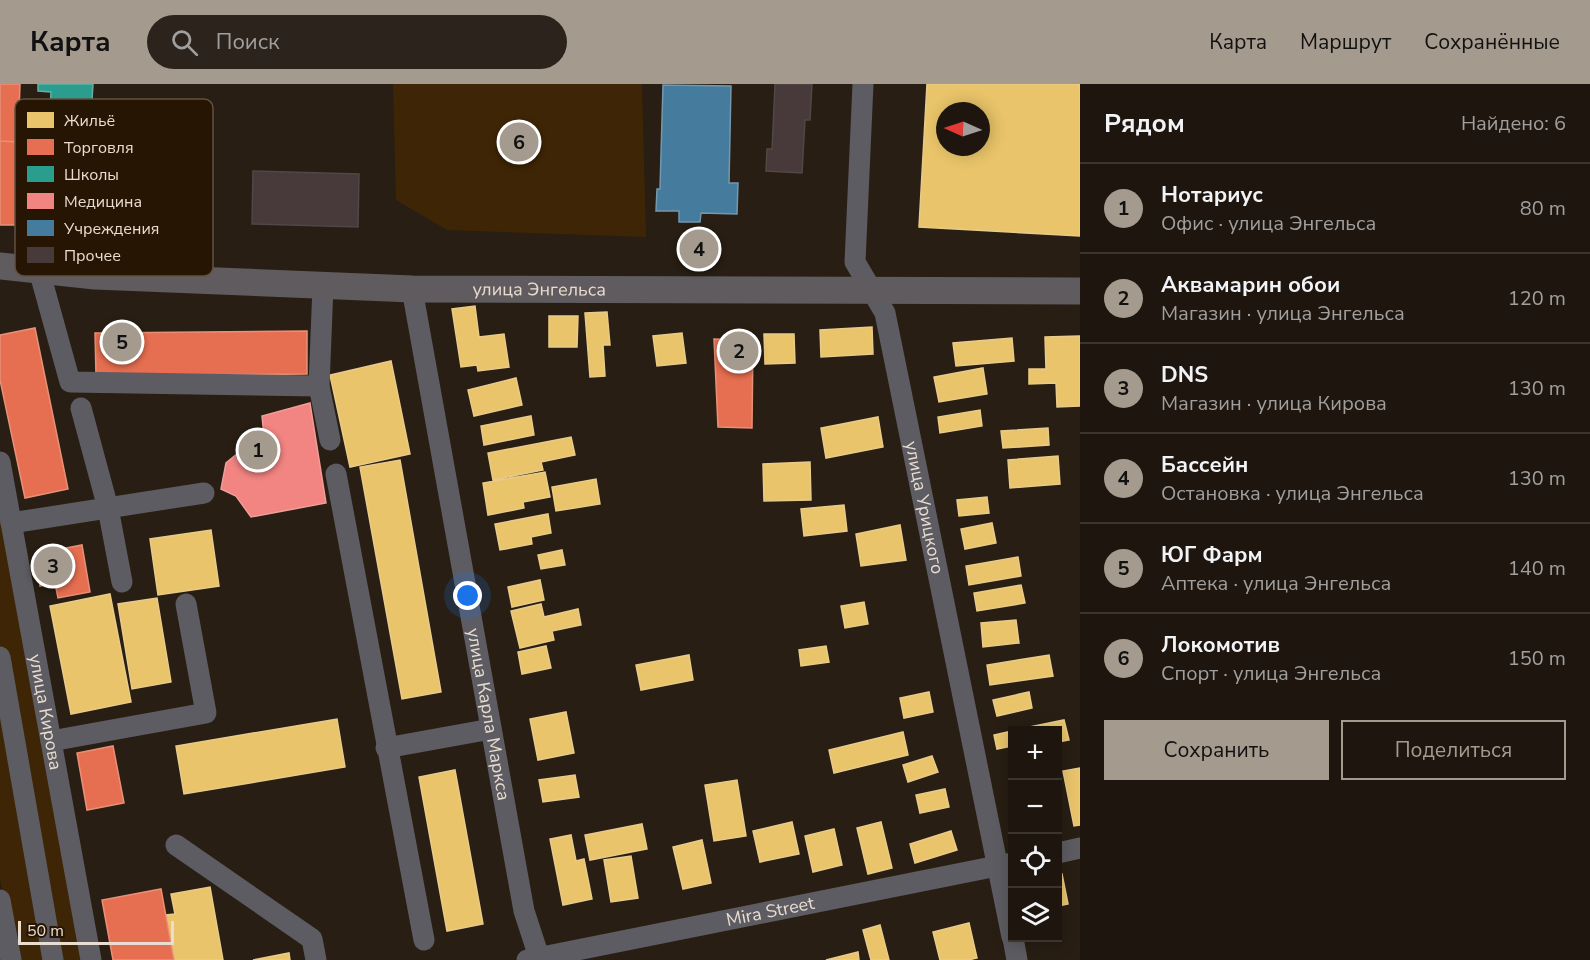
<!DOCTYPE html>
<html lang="ru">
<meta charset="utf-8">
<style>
:root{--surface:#1e160e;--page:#2b231c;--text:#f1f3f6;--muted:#a19f9e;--line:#3c352e;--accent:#a59a8e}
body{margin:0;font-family:"Nunito Sans",sans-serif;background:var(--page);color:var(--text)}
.controls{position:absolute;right:18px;bottom:18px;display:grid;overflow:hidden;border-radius:0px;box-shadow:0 3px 15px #0003}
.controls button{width:54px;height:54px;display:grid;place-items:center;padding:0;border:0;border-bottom:2px solid var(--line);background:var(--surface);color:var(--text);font:30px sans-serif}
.compass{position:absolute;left:936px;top:18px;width:54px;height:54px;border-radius:50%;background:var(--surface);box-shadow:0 3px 15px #0003;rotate:273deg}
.scale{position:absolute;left:18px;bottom:15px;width:156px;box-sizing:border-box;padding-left:6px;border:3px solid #e9dcd0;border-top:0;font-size:16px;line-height:21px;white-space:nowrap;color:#e9dcd0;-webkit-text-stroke:4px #271503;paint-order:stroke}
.you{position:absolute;left:468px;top:512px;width:21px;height:21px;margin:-15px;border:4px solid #fff;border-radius:50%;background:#1a73e8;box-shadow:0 0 0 9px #1a73e833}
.badge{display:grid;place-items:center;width:39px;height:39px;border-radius:50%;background:var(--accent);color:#111;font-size:20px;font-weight:700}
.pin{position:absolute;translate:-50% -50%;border:3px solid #fff;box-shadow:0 2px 6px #0006}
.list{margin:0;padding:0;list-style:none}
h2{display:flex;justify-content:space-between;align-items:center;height:78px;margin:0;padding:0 24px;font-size:26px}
h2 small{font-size:20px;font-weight:400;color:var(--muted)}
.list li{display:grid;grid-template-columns:39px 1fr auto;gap:18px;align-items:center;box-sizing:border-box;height:90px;padding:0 24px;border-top:2px solid var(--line)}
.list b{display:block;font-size:22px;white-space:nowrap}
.list p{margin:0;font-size:20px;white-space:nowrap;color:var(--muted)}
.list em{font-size:20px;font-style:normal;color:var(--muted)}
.actions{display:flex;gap:12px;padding:18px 24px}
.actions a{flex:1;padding:14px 0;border:2px solid var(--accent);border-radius:0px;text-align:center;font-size:21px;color:var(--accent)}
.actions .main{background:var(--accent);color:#111}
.icon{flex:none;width:33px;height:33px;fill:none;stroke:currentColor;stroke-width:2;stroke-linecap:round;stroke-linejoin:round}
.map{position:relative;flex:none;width:1080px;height:876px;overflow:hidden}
header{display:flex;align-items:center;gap:36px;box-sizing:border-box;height:84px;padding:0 30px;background:var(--accent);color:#111}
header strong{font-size:28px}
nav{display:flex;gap:33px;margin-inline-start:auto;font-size:21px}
.search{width:420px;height:54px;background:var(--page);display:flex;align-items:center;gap:15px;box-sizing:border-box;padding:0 21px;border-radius:33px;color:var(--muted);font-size:22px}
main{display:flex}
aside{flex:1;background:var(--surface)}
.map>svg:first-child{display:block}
</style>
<header>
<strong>Карта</strong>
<div class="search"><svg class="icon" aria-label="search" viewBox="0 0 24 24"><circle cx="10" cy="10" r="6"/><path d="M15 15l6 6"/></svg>Поиск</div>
<nav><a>Карта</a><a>Маршрут</a><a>Сохранённые</a></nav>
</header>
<main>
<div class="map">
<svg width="1080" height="876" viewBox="0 0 1080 876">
<rect width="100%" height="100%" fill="#281e13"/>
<path fill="#3e2505" d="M393 0H642L646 153 447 146 396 116Z
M0 408 88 876H15L0 795Z"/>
<path fill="#e9c46a" stroke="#e9cb89" stroke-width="1.5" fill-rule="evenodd" d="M927 0H1080V152L919 143ZM945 27H981V63H945Z
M475 222 479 253 504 250 509 283 478 287 477 281 461 283 452 225Z
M607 228 610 261H603L605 292 590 293 585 229Z
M549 232H578L577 263H549Z
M872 243 873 270 821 273 820 246Z
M682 249 686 279 657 282 653 252Z
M764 250H794L795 279 765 280Z
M1080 252V322L1057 323 1056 299 1029 300V285H1046L1045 253Z
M1012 254 1014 277 956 282 953 259Z
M391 277 410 370 350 383 330 291Z
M983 284 987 310 939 318 934 293Z
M516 294 522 321 474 332 468 306Z
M980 326 982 342 940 349 938 333Z
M531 332 534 351 484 361 481 342Z
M878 333 883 363 826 374 821 344Z
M1048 344 1049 361 1003 364 1001 347Z
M571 353 575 371 541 378 543 386 493 396 488 369Z
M1058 372 1060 400 1010 404 1008 376Z
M400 376 441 608 402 615 360 383Z
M810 378 811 416 764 417 763 380Z
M545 388 550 413 523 418 524 424 488 431 483 399Z
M596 395 600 420 556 427 552 403Z
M987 413 989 429 959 432 957 416Z
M844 421 847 447 804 452 801 425Z
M548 430 551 449 531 453 532 460 500 466 495 440Z
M992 439 996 459 965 465 961 445Z
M900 441 906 476 861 482 856 450Z
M211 446 219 502 158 511 150 455Z
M562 466 565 481 541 485 538 471Z
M1018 473 1021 492 969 501 966 482Z
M540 496 544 516 512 523 508 503Z
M1021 501 1025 519 977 527 974 509Z
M110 510 131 618 71 630 50 522Z
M157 514 171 598 132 605 118 520Z
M864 518 868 540 845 544 841 522Z
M541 520 544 533 578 525 581 541 552 547 554 556 520 564 511 527Z
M1016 536 1019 559 983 563 981 539Z
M546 562 551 584 522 590 518 568Z
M826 562 829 578 801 582 799 566Z
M689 571 693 596 641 606 636 581Z
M1049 571 1053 592 990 601 987 581Z
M929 608 933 628 904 634 900 614Z
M1029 608 1032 624 997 632 993 616Z
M566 628 574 669 538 676 530 635Z
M337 635 345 683 184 710 176 662Z
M1064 636 1069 656 1058 658V646H1015Z
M1012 647V662L997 665 994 651Z
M903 648 908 671 834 689 829 666Z
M932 672 938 688 908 698 903 681Z
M1080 684V741L1074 742 1063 687Z
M455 686 483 840 447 847 419 693Z
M575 691 579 713 543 718 539 696Z
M737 696 746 752 714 757 705 701Z
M945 705 949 723 920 729 916 711Z
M792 738 799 770 760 778 753 747Z
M881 738 892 784 868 790 857 744Z
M642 740 647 765 590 776 585 751Z
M834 745 842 781 813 788 805 752Z
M951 747 957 766 915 779 910 760Z
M571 751 576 777 584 775 592 815 563 821 550 755Z
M702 756 711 799 683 805 673 763Z
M631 772 638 814 611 818 604 776Z
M1062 790 1068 820 1058 822V791Z
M210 803 223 876H174L166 831 175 830 171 810Z
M969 839 977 874 968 876H940L933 848Z
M880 841 889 876H871L863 846Z
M858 868 859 876H826Z
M289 869 290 876H253Z"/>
<path fill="#e76f51" stroke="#e89077" stroke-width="1.5" d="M0 0H20L18 58 0 57Z
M0 57 18 58 16 141H0Z
M35 244 68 405 25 414 0 296V251Z
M307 247V290L96 292 95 249Z
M714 255 753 256 752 344 718 343Z
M82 461 90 508 58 514 55 499 40 502 35 470Z
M113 662 124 719 87 726 77 669Z
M161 805 174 876H113L102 816Z"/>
<path fill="#2a9d8f" stroke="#63b0a2" stroke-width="1.5" d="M38 0H93L91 32 50 29 51 8 38 7Z"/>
<path fill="#f28482" stroke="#ef9e99" stroke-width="1.5" d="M310 319 326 419 251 433 236 412 221 405 226 379 243 365 252 376 266 372 262 332Z"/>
<path fill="#457b9d" stroke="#7698ac" stroke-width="1.5" d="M663 1 731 2 729 99H738L737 130 701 129 700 138H679V127H656L657 105H660Z"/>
<path fill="#483a3a" stroke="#514744" stroke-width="1.5" d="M775 0H812L810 36H805L802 89 766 87 767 65H772Z
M253 87 359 90 358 143 252 140Z"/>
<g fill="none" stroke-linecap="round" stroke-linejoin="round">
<g stroke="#5d5c62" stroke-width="21">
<path id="s1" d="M863 0 855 178 885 229 1012 853"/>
<path d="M39 186 70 298 319 302"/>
<path d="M323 202 319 302 330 356"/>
<path id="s2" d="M412 205 524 827 540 876"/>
<path d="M81 324 108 424 122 498"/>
<path id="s3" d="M0 378 91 876"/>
<path d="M336 390 424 856"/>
<path d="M11 439 204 409"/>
<path d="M0 573 53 876"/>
<path d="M51 657 206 629 186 520"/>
<path d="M386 664 491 645"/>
<path d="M176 761 312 855 316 876"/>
<path d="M1058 769 1080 764"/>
<path d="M0 816 11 876"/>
<path d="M1013 854 1017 876"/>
<path id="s4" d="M527 876 1012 779"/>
</g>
<path stroke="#5f5b5f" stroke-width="27" id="s5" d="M0 182 95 192 412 205 1080 207"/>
</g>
<g text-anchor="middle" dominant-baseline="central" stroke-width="6" stroke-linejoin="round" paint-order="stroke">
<g font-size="18" fill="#e9dcd0" stroke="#271503">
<text stroke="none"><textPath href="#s5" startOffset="540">улица Энгельса</textPath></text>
<text stroke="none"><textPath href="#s1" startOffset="436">улица Урицкого</textPath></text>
<text stroke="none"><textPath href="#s3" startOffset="254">улица Кирова</textPath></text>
<text stroke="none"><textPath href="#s2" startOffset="432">улица Карла Маркса</textPath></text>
<text stroke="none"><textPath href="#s4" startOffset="248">Mira Street</textPath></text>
</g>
</g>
<rect x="15" y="15" width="198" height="177" rx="9" fill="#271503" stroke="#615140" stroke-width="1.5"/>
<rect x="27" y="28" width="27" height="16" fill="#e9c46a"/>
<rect x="27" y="55" width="27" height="16" fill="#e76f51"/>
<rect x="27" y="82" width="27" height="16" fill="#2a9d8f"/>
<rect x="27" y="109" width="27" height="16" fill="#f28482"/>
<rect x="27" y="136" width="27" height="16" fill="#457b9d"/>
<rect x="27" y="163" width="27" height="16" fill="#483a3a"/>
<g font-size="16" fill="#e9dcd0">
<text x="64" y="42">Жильё</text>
<text x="64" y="69">Торговля</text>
<text x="64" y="96">Школы</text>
<text x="64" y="123">Медицина</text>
<text x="64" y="150">Учреждения</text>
<text x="64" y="177">Прочее</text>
</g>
</svg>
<div class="controls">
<button>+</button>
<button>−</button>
<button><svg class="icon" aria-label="locate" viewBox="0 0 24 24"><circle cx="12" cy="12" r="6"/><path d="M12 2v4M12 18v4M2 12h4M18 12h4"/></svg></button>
<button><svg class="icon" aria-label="layers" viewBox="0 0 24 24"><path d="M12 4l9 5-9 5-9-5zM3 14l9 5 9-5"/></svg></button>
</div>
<svg class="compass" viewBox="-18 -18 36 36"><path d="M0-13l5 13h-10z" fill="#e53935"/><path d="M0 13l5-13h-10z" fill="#a19f9e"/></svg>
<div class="scale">50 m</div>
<div class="you"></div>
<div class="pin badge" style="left:258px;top:366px">1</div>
<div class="pin badge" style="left:739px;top:267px">2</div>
<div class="pin badge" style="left:53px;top:482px">3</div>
<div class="pin badge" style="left:699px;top:165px">4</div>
<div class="pin badge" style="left:122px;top:258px">5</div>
<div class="pin badge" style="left:519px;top:58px">6</div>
</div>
<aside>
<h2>Рядом<small>Найдено: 6</small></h2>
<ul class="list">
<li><span class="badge">1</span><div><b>Нотариус</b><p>Офис · улица Энгельса</p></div><em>80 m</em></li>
<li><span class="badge">2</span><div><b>Аквамарин обои</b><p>Магазин · улица Энгельса</p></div><em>120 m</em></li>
<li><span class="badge">3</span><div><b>DNS</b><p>Магазин · улица Кирова</p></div><em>130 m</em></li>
<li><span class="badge">4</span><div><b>Бассейн</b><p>Остановка · улица Энгельса</p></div><em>130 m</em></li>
<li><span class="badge">5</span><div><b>ЮГ Фарм</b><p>Аптека · улица Энгельса</p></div><em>140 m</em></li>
<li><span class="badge">6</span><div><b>Локомотив</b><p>Спорт · улица Энгельса</p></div><em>150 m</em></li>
</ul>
<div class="actions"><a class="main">Сохранить</a><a>Поделиться</a></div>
</aside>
</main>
